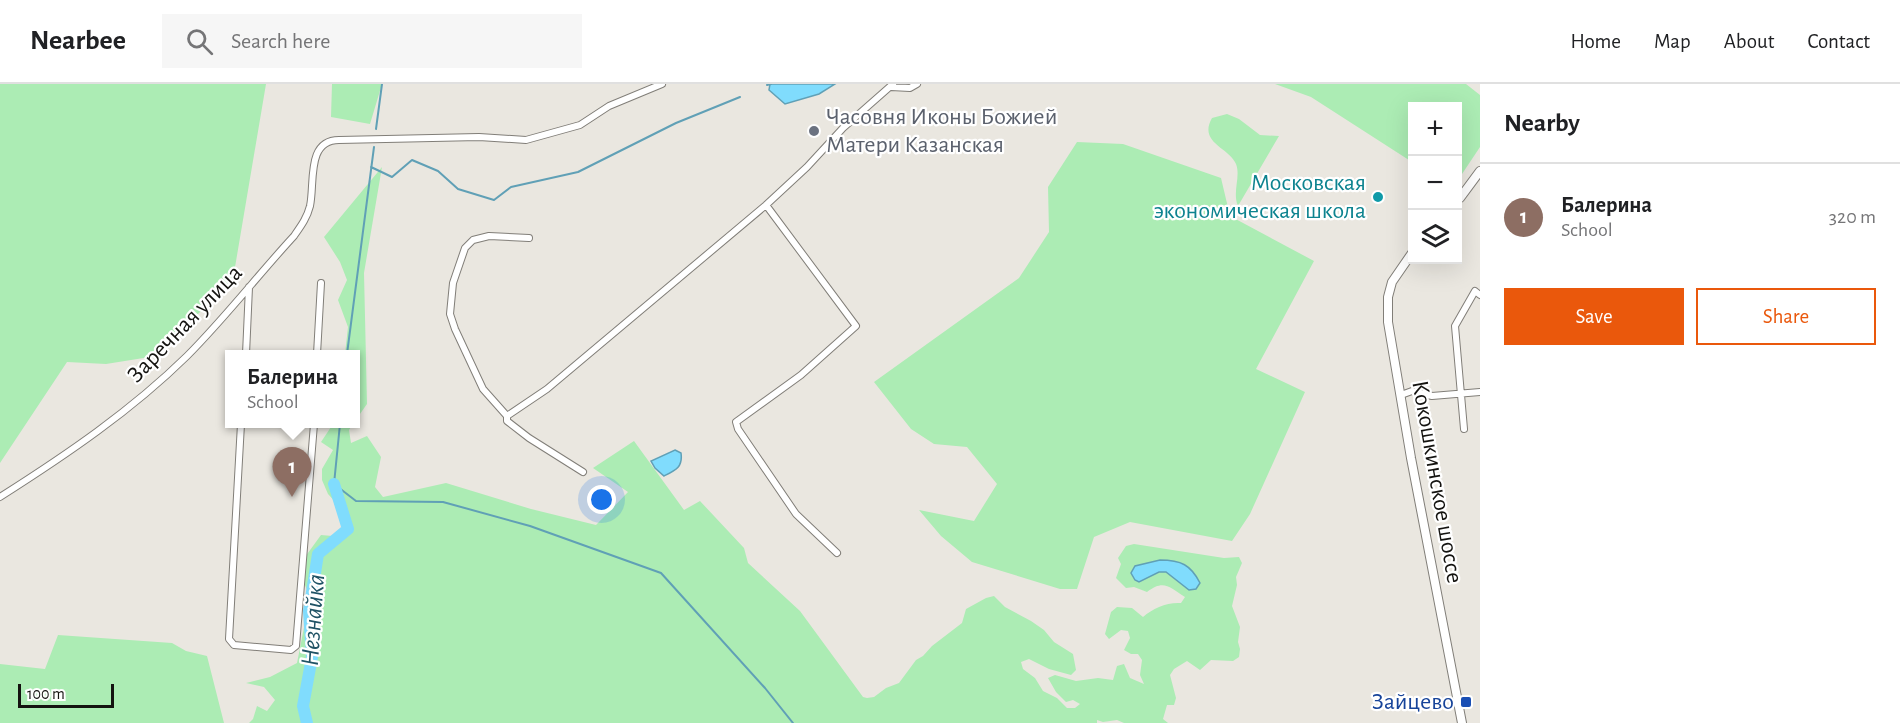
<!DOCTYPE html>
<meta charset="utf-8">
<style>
:root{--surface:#fff;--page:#f6f6f6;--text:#202124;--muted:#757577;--line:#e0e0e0;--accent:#ea580c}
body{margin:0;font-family:"Alegreya Sans",sans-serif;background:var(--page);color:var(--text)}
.controls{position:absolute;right:18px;top:18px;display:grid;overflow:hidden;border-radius:0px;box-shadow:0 6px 24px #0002}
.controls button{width:54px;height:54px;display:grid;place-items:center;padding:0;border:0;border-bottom:2px solid var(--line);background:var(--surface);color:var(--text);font:30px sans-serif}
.scale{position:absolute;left:18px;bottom:15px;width:96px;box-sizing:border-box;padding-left:6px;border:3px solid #141310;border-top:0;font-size:16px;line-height:21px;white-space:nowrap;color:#141310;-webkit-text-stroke:4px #fff;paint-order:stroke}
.you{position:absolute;left:602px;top:416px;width:21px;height:21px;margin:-15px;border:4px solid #fff;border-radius:50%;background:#1a73e8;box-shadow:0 0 0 9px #1a73e833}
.badge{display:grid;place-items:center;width:39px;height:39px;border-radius:50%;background:var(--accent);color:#fff;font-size:20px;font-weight:700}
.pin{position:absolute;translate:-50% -50px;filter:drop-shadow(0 2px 3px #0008)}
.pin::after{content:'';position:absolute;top:32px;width:21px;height:18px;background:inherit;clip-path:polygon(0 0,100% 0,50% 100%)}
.popup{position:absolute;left:225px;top:266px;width:135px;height:78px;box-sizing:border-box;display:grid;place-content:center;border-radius:0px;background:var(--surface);filter:drop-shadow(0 2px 4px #0005);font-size:20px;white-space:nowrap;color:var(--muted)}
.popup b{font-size:22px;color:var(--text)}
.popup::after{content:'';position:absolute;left:50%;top:100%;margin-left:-12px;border:12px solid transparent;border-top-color:var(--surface)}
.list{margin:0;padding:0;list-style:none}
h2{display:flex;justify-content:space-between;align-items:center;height:78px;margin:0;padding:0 24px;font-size:26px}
h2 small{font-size:20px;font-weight:400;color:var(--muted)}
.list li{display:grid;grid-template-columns:39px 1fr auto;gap:18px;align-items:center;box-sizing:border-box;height:108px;padding:0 24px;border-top:2px solid var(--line)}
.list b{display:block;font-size:22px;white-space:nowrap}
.list p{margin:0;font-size:20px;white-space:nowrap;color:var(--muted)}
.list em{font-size:20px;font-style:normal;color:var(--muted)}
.actions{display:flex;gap:12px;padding:18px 24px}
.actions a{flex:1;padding:14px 0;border:2px solid var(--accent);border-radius:0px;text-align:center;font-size:21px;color:var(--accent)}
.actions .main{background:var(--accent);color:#fff}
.icon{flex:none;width:33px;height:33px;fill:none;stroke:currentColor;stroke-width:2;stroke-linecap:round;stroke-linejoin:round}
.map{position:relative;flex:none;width:1480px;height:639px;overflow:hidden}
header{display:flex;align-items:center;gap:36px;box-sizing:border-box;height:84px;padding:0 30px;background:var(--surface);border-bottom:2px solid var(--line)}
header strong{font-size:28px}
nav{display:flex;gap:33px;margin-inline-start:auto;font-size:21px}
.search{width:420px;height:54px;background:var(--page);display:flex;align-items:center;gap:15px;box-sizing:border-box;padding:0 21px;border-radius:0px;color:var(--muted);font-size:22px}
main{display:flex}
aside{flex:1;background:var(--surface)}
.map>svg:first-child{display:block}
</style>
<header>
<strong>Nearbee</strong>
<div class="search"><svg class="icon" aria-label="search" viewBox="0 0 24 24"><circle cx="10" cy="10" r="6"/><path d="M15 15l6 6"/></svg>Search here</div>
<nav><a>Home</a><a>Map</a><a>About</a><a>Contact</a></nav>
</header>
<main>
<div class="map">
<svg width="1480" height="639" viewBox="0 0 1480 639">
<rect width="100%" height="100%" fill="#eae7e0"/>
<path fill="#acecb4" d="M0 0H266L233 195 156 272 106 280 67 278 0 379Z
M332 0H382L370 40 331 33Z
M1275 0H1466L1480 11V63L1458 96V22H1412V78L1311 13Z
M1227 30 1239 35 1260 51 1279 52 1238 122C1232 108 1241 93 1236 80 1229 63 1198 59 1212 34Z
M1077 58 1123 60 1221 94 1230 132 1314 177 1256 285 1305 308 1250 430 1232 457 1130 438 1094 453 1077 505H1060L972 478 941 452 919 426 974 437 997 400 967 363 934 360 911 345 874 298 1019 194 1049 148 1048 103Z
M382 83 364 189 367 320 355 337V270H345L348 243 338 216 347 196 340 178 324 153Z
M333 340H353L349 346 351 359 367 352 381 373 375 403 383 413 446 399 531 425 596 441 628 408 593 384 634 357 684 426 700 417 744 464 748 479 800 527 863 613 867 614 874 613 886 604 899 599 916 576 923 572 932 562 962 539 966 525 986 514 994 512 1005 523 1031 537 1044 546 1054 558 1073 570 1076 586 1071 591 1049 585 1029 575 1021 578 1023 585 1035 594 1043 607 1057 614 1067 624H1075L1080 620 1073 616 1066 618 1056 608 1048 594 1055 591 1076 597 1098 594 1113 596 1117 582 1124 580 1130 594 1144 600 1140 591 1142 576 1138 570H1131L1124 566 1130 554 1128 547 1121 546 1109 555 1105 550 1111 528 1117 523 1132 524 1143 533C1153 524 1167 518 1181 519L1185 513C1169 503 1164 495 1147 508L1134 503 1126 504 1116 494 1121 480 1118 474 1126 462 1134 460 1224 474 1239 473 1242 479 1236 493 1237 501 1232 522 1240 543 1238 558 1240 565 1239 573 1233 577 1211 576 1200 586 1187 577 1174 585 1170 591 1176 614 1174 621H1167L1163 635 1168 639H1124L1117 636 1103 638 1097 636V639H249L253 635 257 622 267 627 275 616 264 603 246 599 270 593 297 579 310 513 302 494 305 473 321 451 344 453 338 421 328 410 322 396V385L333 366 321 358Z
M58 551 172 559 186 567 207 572 224 639H0V580L45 585Z"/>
<path fill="#80dcfd" stroke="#60a0b6" stroke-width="1.5" d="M770 0H835L819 10 785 20 769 6Z
M675 366 681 369C683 383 676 386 664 392L655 384 651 377Z
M1160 476C1181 476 1191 481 1200 499L1196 505 1189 506 1166 488H1159L1139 498 1135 496 1131 489 1135 482Z"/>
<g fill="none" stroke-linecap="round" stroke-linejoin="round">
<path stroke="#60a0b6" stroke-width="2" d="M767 1 771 0
M376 45 382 0
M371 83 392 93 412 76 438 87 458 105 494 116 511 103 578 88 676 39 740 13
M347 270 374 63
M340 340 334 400 356 417 443 418 530 442 661 489 765 604 793 639"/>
<path stroke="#80dcfd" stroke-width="12" d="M307 639 303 622 312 573 309 527 318 470 348 445 334 400"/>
<defs>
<path id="street" d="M891 3 910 4 917 0
M766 121 856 242 801 291 736 338 738 345 796 430 837 469
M529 154 489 152 473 156 465 164 453 199 450 230 455 245 483 305 507 332V337L529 354 583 388
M246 270 249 203
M317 270 321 199
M1401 311 1412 307 1432 312 1480 308
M507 332 547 305 766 121 807 83 843 44 893 0
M241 340 229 555 234 561 291 566 296 562 314 340
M1464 345 1455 242 1475 207 1480 211
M0 413C66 371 131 327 187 272 225 234 258 191 294 152 301 142 307 134 310 122 315 99 306 56 339 56L479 53 526 56 580 41 609 22 662 0"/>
<path id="secondary" d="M1460 114 1480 87
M1412 169 1392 198 1388 213V238L1411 374 1462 639"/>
</defs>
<use href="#street" stroke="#817e78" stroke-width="8"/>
<use href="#secondary" stroke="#817e78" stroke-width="10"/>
<use href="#street" stroke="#fff" stroke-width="6"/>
<use href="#secondary" stroke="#fff" stroke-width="8"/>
</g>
<circle fill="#6b7280" stroke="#fff" stroke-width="2" cx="814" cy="47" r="6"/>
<circle fill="#0f9aa8" stroke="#fff" stroke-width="2" cx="1378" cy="113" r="6"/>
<rect fill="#1a4fb4" stroke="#fff" stroke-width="2" x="1460" y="612" width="12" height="12" rx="3"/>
<g text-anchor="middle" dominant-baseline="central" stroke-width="4.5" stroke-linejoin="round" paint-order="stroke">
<g font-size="24" fill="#5b616d" stroke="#fff" text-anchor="start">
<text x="826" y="33">Часовня Иконы Божией<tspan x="826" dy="28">Матери Казанская</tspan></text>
</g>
<g font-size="24" fill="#0d838f" stroke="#fff" text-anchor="end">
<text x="1366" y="99">Московская<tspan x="1366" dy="28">экономическая школа</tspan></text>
</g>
<g font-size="24" fill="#141310" stroke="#fff">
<text transform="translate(185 240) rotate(-46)">Заречная улица</text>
<text transform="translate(1437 398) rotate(80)">Кокошкинское шоссе</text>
</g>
<g font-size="24" fill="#164399" stroke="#fff" text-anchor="end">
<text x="1454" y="618">Зайцево</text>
</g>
<g font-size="26" font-style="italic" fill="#205365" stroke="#fff">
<text transform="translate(313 536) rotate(-86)">Незнайка</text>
</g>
</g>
</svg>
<div class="controls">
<button>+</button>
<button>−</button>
<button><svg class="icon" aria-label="layers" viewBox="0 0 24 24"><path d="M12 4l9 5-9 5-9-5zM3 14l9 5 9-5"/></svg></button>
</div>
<div class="scale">100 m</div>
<div class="you"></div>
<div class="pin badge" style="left:292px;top:413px;background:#8d6e63">1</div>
<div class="popup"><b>Балерина</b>School</div>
</div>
<aside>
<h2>Nearby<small></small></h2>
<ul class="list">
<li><span class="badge" style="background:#8d6e63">1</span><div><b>Балерина</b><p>School</p></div><em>320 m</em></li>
</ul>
<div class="actions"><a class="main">Save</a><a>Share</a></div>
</aside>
</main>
